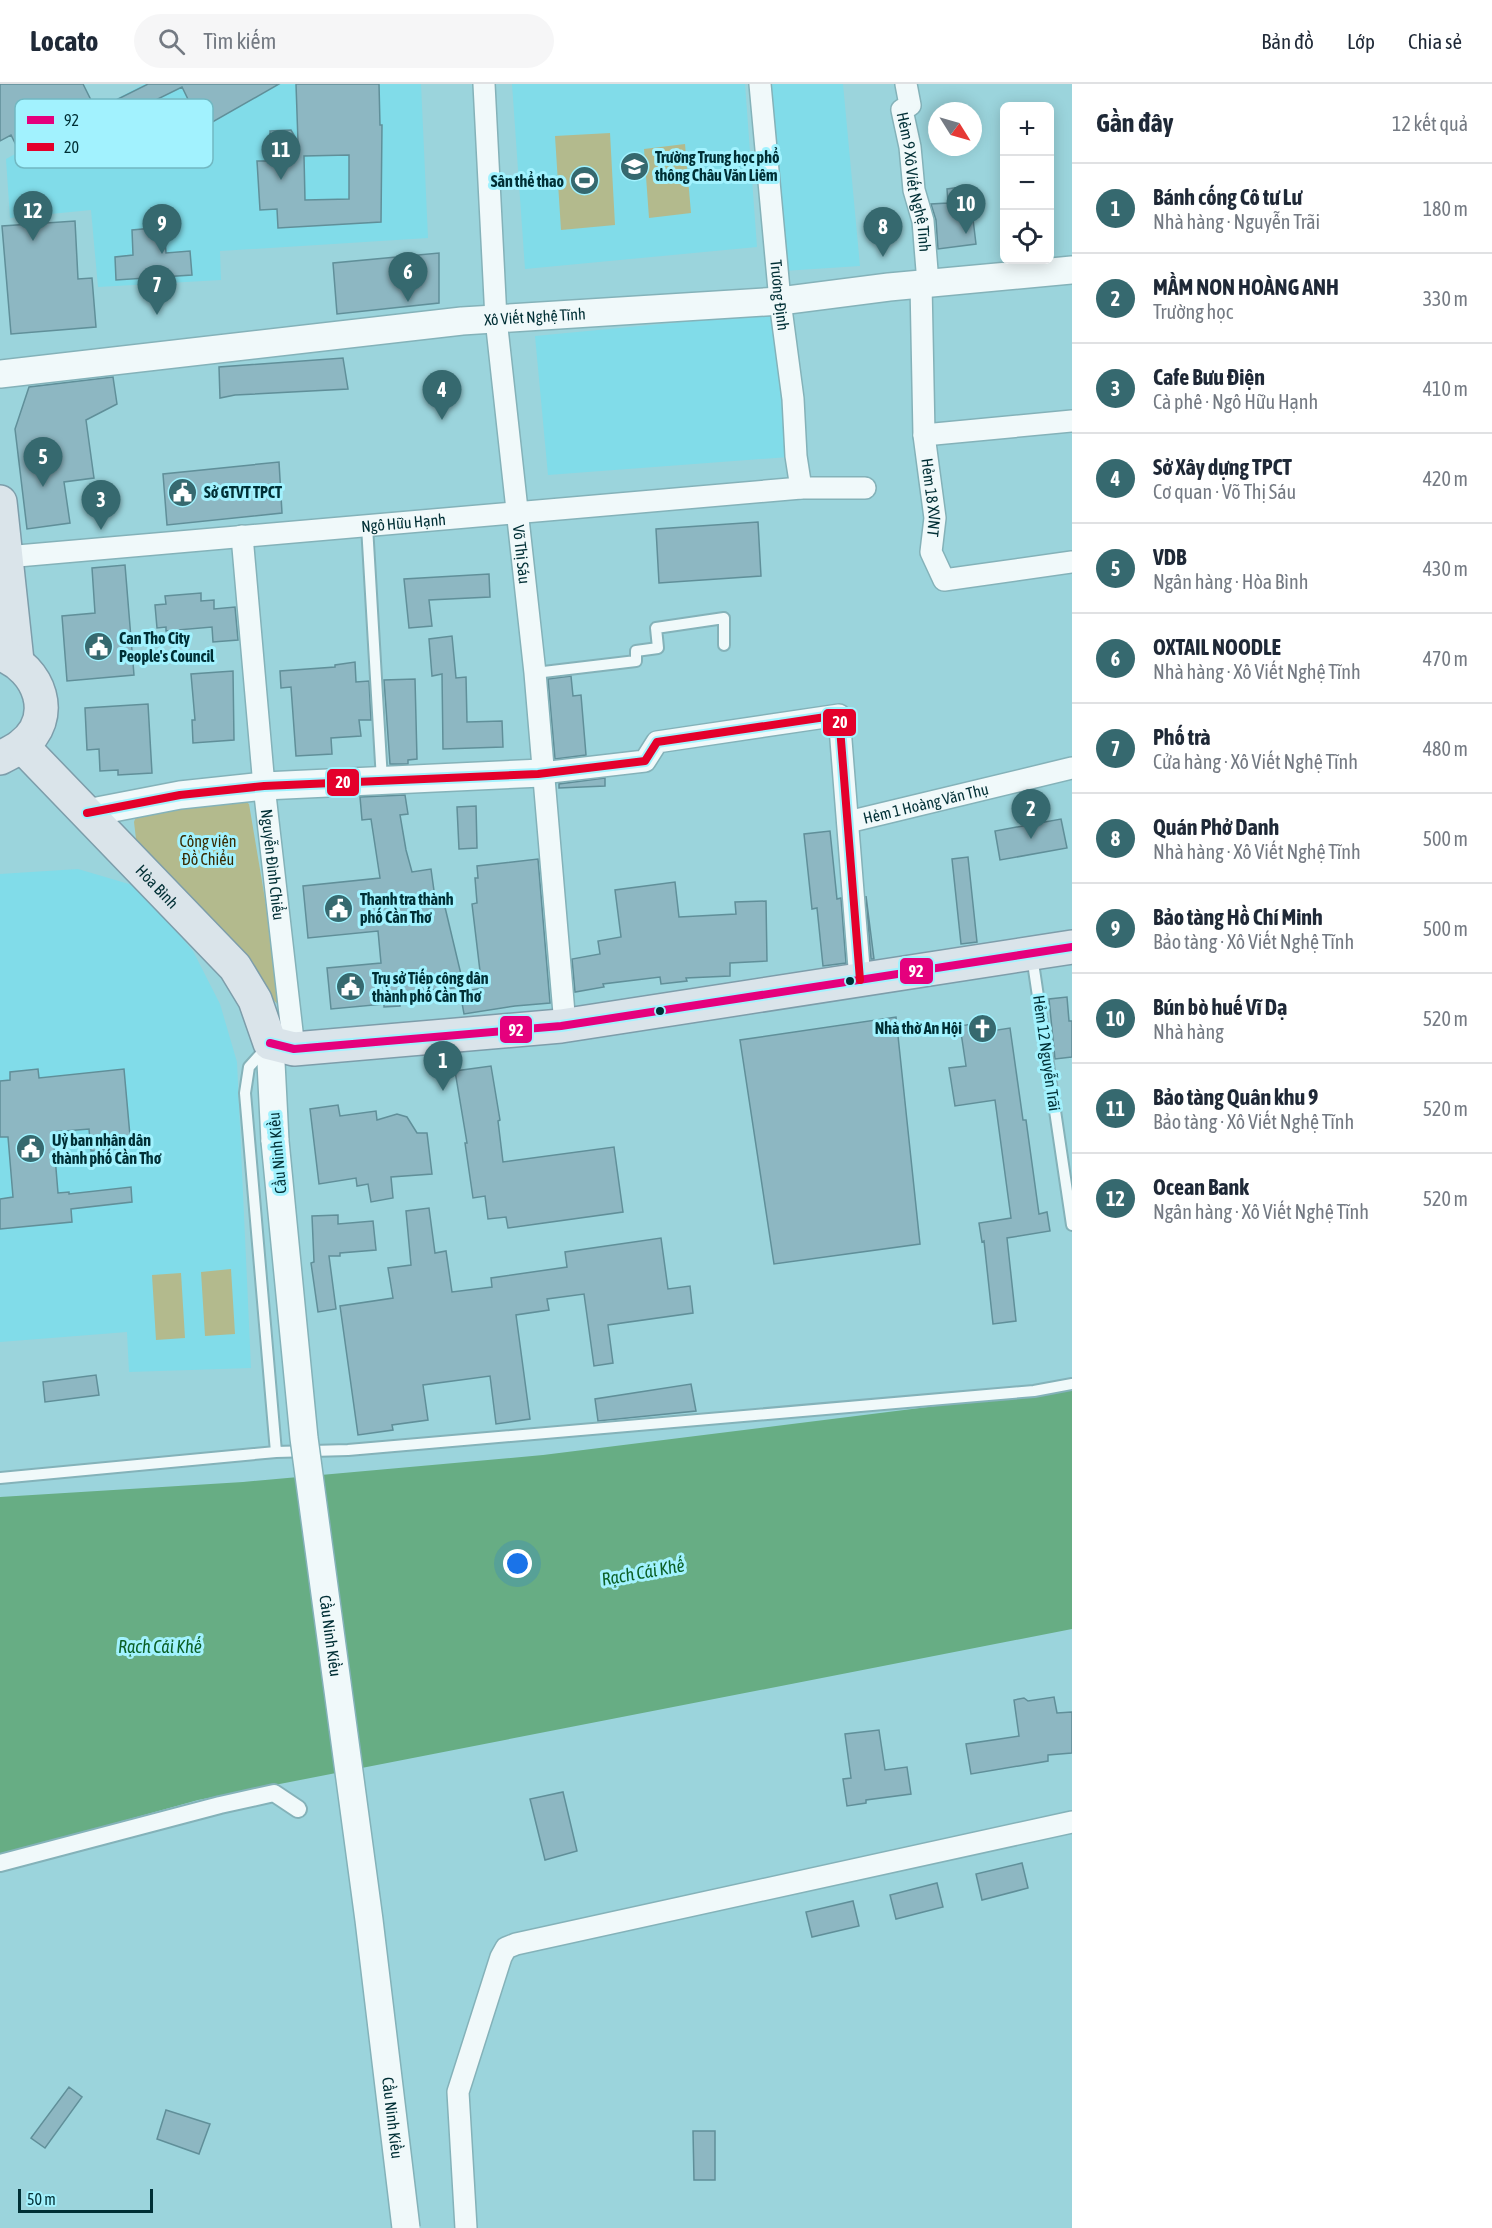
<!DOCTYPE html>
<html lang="vi">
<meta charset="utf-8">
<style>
:root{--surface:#fff;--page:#f6f6f7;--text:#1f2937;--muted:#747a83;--line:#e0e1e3;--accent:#36696f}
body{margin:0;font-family:"Asap Condensed",sans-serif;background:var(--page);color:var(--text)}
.controls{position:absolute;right:18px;top:18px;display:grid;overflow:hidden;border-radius:9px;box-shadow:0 3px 15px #0003}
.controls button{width:54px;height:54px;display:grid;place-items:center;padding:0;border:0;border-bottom:2px solid var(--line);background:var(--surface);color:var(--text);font:30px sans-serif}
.compass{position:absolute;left:928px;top:18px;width:54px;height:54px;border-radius:50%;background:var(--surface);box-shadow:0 3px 15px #0003;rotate:127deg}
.scale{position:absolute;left:18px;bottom:15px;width:135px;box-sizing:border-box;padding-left:6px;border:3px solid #002f35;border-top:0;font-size:16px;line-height:21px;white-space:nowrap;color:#002f35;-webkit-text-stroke:4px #a2f2fe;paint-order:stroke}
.you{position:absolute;left:518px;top:1480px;width:21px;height:21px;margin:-15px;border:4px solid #fff;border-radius:50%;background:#1a73e8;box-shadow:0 0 0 9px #1a73e833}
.badge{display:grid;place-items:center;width:39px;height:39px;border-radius:50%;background:var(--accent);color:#fff;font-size:20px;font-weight:700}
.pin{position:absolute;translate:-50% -50px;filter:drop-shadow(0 2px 3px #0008)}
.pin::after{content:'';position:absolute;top:32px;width:21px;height:18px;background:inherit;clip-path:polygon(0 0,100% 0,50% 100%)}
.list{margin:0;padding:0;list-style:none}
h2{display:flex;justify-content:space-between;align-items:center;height:78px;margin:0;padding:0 24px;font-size:26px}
h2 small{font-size:20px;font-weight:400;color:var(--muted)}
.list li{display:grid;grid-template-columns:39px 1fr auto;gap:18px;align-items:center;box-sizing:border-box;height:90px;padding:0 24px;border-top:2px solid var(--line)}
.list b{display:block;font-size:22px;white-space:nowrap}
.list p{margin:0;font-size:20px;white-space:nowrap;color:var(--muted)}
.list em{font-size:20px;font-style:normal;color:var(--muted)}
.icon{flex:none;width:33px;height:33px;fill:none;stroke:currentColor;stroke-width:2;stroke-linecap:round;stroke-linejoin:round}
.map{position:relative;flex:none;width:1072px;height:2144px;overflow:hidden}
header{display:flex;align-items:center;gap:36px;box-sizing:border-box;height:84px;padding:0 30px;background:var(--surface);border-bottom:2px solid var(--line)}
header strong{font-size:28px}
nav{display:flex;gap:33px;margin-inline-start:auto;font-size:21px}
.search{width:420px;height:54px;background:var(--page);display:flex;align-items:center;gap:15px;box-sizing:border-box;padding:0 21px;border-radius:33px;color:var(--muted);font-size:22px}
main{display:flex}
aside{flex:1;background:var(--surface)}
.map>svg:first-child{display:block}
</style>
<header>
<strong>Locato</strong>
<div class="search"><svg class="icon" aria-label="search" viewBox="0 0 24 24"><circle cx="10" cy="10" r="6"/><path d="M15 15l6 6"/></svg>Tìm kiếm</div>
<nav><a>Bản đồ</a><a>Lớp</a><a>Chia sẻ</a></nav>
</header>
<main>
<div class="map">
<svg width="1072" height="2144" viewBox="0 0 1072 2144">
<rect width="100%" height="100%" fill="#9bd4dc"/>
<path fill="#81dce9" d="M144 0H421L428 154 220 167 221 196 98 203 91 126 10 134 6 75Z
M512 0H745L757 163 525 185Z
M764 0H843L860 182 783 187Z
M776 229 789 373 548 391 535 252Z
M78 785 139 803 193 867 220 920 237 978 251 1284 129 1288 127 1248 0 1258V790Z"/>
<path fill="#b3ba8d" d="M610 49 615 141 561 146 555 52Z
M685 60 691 129 649 134 644 65Z
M242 714 249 720 284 928 136 755 134 738 138 726Z
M231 1185 235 1250 205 1252 201 1188Z
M181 1189 185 1254 156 1256 152 1191Z"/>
<path fill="#67ad84" d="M1072 1305V1545L198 1716 0 1771V1413L243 1398 543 1371Z"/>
<path fill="#8db7c2" stroke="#608f99" stroke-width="1.5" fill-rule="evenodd" d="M0 0H83L96 26 148 0H279L202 44 182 3 107 40 110 45 50 76 39 54 18 65 11 51 0 57Z
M296 0H379L380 41H382L381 138 278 144 277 125 260 126 257 77H272L270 47 291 46 298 58ZM349 71V115L305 116 304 72Z
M969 102 976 160 938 165 936 136 931 120 948 119 947 105Z
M75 137 78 195 92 194 96 243 11 250 2 142Z
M164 143 166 169 190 167 192 191 116 196 115 173 133 171 132 146Z
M439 169V219L337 230 333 179Z
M343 274 348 305 235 311 220 314 219 283Z
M113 293 117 320 86 336 94 394 64 398 70 439 27 445 15 345 29 303Z
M279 378 282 429 167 441 163 390Z
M758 438 761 492 659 499 656 445Z
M125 481 134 591 67 597 62 532 95 529 92 484Z
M489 490 490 513 429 516 432 542 409 544 404 495Z
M201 509V517L214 516V525L235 523 238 556 213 558 212 543 166 547V543L157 544 155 521 166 520 165 512Z
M452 552 456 594 466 593 467 638 502 637 503 663 443 665 442 590 432 592 429 555Z
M355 578 356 598 369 597 371 636H359L361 652 331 654 332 670 296 672 291 603 281 604 280 587 335 583V581Z
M233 587 234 656 193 659 192 636H195L191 590Z
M571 592 573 612 581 611 586 671 555 675 548 595Z
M415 595 417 675 408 676V680H390L384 596Z
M148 620 152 689 118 691V686L100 687 99 665 87 666 85 624Z
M605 694V702L559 704V700Z
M405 711 408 730 400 731 406 766 412 788 431 785 436 821 444 819 464 903 399 909 400 922 384 923V920L331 925 327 884 381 879 378 847 308 854 303 802 380 794 371 735 362 736 360 713Z
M476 722 477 764 459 765 457 723Z
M1061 735 1067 764 1000 776 995 747Z
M830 747 837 815 841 814 846 879 823 882 817 824 812 825 804 750Z
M968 773 977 858 961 860 952 775Z
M538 775 550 919 515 922 464 930 460 908 482 904 472 820 477 819 475 794H478L477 782Z
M675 798 679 833 736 830 735 818 766 817 767 877 730 879V892L686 894 687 897 661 900 660 893 603 900 604 903 575 908 572 875 600 870 598 857 621 853 615 806Z
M866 812 874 875H871Z
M1067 913 1069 937H1072V973L1055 975 1049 915Z
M896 933 920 1160 774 1180 740 956Z
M984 938 985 948 1010 944 1023 1036H1026L1039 1130 1047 1128 1050 1147 1007 1154 1016 1237 993 1240 984 1157 982 1158 979 1139 1011 1134 995 1016 955 1022 949 984 966 982 960 942Z
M491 982 500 1036 498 1037 503 1078 614 1063 623 1128 508 1144 506 1133 488 1135 485 1112 473 1114 465 1059H467L455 987Z
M38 985 39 994 124 985 131 1063 91 1067 89 1045 53 1048 58 1109 69 1108V1110L131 1103 132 1118 71 1125 72 1138 0 1145V1115L13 1113 8 1053H0V997L10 996V988Z
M338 1021 340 1032 376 1027 377 1036 397 1030 407 1033 417 1049H427L432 1090 391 1093 393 1114 371 1118 368 1100 357 1102 356 1094 319 1100 310 1025Z
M429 1124 435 1169 446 1167 452 1208 492 1203 491 1194 567 1183 565 1168 661 1154 668 1205 690 1202 693 1229 608 1241 613 1279 594 1282 584 1210 547 1215 549 1226 516 1231 530 1335 496 1340 490 1292 423 1301 428 1336 392 1341 393 1346 358 1351 340 1222 393 1214 388 1184 411 1181 406 1127Z
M338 1131V1140L373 1137 376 1166 340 1169V1172H329L336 1225 318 1228 311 1179 314 1178 312 1132Z
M96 1291 99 1311 45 1318 43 1298Z
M691 1300 696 1327 598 1337 595 1315Z
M1054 1613 1057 1629 1072 1628V1669L1048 1671V1677L971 1690 966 1660 1019 1652 1014 1616 1024 1614 1028 1617Z
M879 1646 885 1686 907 1683 911 1710 866 1716V1719L847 1722 843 1695 851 1694 845 1650Z
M563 1708 577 1767 545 1776 530 1715Z
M1022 1779 1028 1804 982 1816 976 1790Z
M937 1799 943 1823 896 1835 890 1811Z
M853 1817 859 1842 812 1853 806 1828Z
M69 2003 82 2013 45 2064 31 2054Z
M166 2026 210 2040 199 2070 157 2055Z
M693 2047H715V2096H694Z"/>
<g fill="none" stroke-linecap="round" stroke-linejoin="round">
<defs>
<path id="service" d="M367 442 382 696
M535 589 636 577V567L658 564 656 544 724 534V561
M1032 872 1072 1141
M266 964 249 983 245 1009 276 1368
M0 1394 276 1368 348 1366 1034 1307 1072 1300"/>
<path id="pedestrian" d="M0 1779 220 1721 274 1709 298 1725"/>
<g id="minor">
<path id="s1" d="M484 0 496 235 535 589 565 941"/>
<path id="s2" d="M760 0 780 217 793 315 796 372 801 404"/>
<path id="s3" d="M906 0 910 21 902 26 910 63 914 106 923 137 928 199"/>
<path id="s4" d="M921 200 924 351 935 434 931 468 944 496 1072 478"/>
<path d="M924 351 1072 337"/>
<path id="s5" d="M242 452 264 702 294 965"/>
<path id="s6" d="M6 473 801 404H865"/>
<path d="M542 689 645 677 657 658 839 631 860 896"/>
<path id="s7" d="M848 738 1072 684"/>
<path d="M466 2144 458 2008 501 1873 506 1864 516 1860 1072 1738"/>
</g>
<g id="tertiary">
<path id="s8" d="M0 290 462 237 780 217 889 203 1072 186"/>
<path d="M87 729 180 711 264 702 542 689"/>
<path d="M270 959 275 1057"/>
</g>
<g id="primary">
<path d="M0 418 17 577"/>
<path d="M0 570C40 584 58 634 21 662 15 667 7 670 0 674"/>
<path id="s9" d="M22 662 235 883 255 916 270 959 294 965 561 942 1072 863"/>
</g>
</defs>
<use href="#service" stroke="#84b2b9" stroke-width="14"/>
<use href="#pedestrian" stroke="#84b2b9" stroke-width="20"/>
<use href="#minor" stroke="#84b2b9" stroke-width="24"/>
<use href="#tertiary" stroke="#84b2b9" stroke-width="30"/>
<use href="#primary" stroke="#7d9daa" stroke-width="36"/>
<use href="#service" stroke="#f0f9fa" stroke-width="10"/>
<use href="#pedestrian" stroke="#f0f9fa" stroke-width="16"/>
<use href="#minor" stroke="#f0f9fa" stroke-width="21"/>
<use href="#tertiary" stroke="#f0f9fa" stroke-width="27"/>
<use href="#primary" stroke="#dae4ea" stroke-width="33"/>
<defs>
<g id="tertiary-bridge">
<path id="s10" d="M275 1057 304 1354 369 1836 406 2144"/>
</g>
</defs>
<use href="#tertiary-bridge" stroke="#84b2b9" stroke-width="30" stroke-linecap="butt"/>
<use href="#tertiary-bridge" stroke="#f0f9fa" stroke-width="27"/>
<defs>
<path id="bus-1" d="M270 959 294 965 561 942 1072 863"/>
<path id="bus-2" d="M87 729 180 711 264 702 538 690 645 677 657 658 839 631 860 896"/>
</defs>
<use href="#bus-1" stroke="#a2f2fe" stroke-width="12"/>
<use href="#bus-2" stroke="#a2f2fe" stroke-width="12"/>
<use href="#bus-1" stroke="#e5007d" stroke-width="8"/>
<use href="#bus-2" stroke="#e4002b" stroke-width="8"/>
</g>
<defs>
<symbol id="university-disc" viewBox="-11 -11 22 22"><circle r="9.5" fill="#36696f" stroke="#a2f2fe"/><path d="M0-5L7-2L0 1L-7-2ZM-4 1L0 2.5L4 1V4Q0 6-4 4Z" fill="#fff"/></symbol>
<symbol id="stadium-disc" viewBox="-11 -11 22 22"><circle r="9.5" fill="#36696f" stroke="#a2f2fe"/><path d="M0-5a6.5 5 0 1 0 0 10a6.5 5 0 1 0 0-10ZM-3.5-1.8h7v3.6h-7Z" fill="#fff"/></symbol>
<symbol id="civic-disc" viewBox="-11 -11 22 22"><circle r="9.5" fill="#36696f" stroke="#a2f2fe"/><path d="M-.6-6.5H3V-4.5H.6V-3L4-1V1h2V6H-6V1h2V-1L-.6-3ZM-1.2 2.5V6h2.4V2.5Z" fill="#fff"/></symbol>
<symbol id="church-disc" viewBox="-11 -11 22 22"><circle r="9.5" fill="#36696f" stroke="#a2f2fe"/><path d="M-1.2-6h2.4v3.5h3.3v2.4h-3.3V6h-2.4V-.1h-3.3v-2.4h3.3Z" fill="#fff"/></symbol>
</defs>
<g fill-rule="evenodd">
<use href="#university-disc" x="618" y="66" width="33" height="33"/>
<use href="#stadium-disc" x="568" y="80" width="33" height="33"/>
<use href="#civic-disc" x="166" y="392" width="33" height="33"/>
<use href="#civic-disc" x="82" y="546" width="33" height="33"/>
<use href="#civic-disc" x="322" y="808" width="33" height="33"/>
<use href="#civic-disc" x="334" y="886" width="33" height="33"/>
<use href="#church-disc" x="966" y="928" width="33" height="33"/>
<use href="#civic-disc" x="14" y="1048" width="33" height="33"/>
</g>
<g fill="#002f35" stroke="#a2f2fe" stroke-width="2">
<circle cx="850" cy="897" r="5"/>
<circle cx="660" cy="927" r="5"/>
</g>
<g text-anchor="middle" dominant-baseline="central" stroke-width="6" stroke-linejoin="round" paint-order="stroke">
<g font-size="16" font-weight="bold" fill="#002f35" stroke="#a2f2fe" text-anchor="start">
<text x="655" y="73">Trường Trung học phổ<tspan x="655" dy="18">thông Châu Văn Liêm</tspan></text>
<text x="564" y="97" text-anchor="end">Sân thể thao</text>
<text x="204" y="408">Sở GTVT TPCT</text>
<text x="119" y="554">Can Tho City<tspan x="119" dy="18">People's Council</tspan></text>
<text x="360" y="815">Thanh tra thành<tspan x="360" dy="18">phố Cần Thơ</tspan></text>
<text x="372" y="894">Trụ sở Tiếp công dân<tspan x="372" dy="18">thành phố Cần Thơ</tspan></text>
<text x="962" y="944" text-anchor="end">Nhà thờ An Hội</text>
<text x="52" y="1056">Uỷ ban nhân dân<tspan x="52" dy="18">thành phố Cần Thơ</tspan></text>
</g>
<g font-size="16" fill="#002f35" stroke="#a2f2fe">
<text stroke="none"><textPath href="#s3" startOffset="104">Hẻm 9 Xô Viết Nghệ Tĩnh</textPath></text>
<text stroke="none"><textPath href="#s2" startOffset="212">Trương Định</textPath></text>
<text stroke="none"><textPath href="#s8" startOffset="538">Xô Viết Nghệ Tĩnh</textPath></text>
<text stroke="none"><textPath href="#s4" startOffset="214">Hẻm 18 XVNT</textPath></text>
<text stroke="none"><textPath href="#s6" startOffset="399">Ngô Hữu Hạnh</textPath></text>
<text stroke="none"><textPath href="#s1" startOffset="472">Võ Thị Sáu</textPath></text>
<text stroke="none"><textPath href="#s7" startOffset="80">Hẻm 1 Hoàng Văn Thụ</textPath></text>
<text stroke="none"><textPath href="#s5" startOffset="330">Nguyễn Đình Chiểu</textPath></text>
<text stroke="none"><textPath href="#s9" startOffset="195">Hòa Bình</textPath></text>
<text transform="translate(1047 969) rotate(82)">Hẻm 12 Nguyễn Trãi</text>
<text transform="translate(277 1069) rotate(-95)">Cầu Ninh Kiều</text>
<text stroke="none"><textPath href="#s10" startOffset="498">Cầu Ninh Kiều</textPath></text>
<text stroke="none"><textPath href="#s10" startOffset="984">Cầu Ninh Kiều</textPath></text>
</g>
<g font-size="16" fill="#392a01" stroke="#a2f2fe">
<text x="208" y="757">Công viên<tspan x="208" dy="18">Đồ Chiểu</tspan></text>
</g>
<g font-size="18" font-style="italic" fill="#0b6026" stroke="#a2f2fe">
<text transform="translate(643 1488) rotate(-10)">Rạch Cái Khế</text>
<text x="160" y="1562">Rạch Cái Khế</text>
</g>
</g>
<rect x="15" y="15" width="198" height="69" rx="9" fill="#a2f2fe" stroke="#71b8c2" stroke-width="1.5"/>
<rect x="27" y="32" width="27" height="8" fill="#e5007d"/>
<rect x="27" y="59" width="27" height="8" fill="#e4002b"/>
<g font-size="16" fill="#002f35">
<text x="64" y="42">92</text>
<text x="64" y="69">20</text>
</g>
<g stroke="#a2f2fe" stroke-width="2">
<rect x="822" y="624" width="35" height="29" rx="6" fill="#e4002b"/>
<rect x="326" y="684" width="34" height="29" rx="6" fill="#e4002b"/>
<rect x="899" y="873" width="35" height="28" rx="6" fill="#e5007d"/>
<rect x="499" y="931" width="34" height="29" rx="6" fill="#e5007d"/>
</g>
<g font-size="16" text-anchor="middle" font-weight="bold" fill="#fff">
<text x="840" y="644">20</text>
<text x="343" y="704">20</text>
<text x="916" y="893">92</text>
<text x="516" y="952">92</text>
</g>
</svg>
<div class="controls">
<button>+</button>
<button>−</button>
<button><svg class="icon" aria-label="locate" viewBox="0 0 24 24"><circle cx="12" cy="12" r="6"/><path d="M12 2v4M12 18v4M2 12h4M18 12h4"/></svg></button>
</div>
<svg class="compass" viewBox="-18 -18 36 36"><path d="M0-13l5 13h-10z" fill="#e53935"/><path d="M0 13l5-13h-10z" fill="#747a83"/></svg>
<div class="scale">50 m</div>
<div class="you"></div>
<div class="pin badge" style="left:443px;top:1007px">1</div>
<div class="pin badge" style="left:1031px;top:755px">2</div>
<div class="pin badge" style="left:101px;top:446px">3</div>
<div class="pin badge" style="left:442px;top:336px">4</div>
<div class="pin badge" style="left:43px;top:403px">5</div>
<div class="pin badge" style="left:408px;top:218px">6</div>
<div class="pin badge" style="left:157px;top:231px">7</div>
<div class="pin badge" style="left:883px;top:173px">8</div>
<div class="pin badge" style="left:162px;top:170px">9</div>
<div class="pin badge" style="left:966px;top:150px">10</div>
<div class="pin badge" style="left:281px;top:96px">11</div>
<div class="pin badge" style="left:33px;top:157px">12</div>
</div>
<aside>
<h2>Gần đây<small>12 kết quả</small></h2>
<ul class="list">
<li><span class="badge">1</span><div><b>Bánh cống Cô tư Lư</b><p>Nhà hàng · Nguyễn Trãi</p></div><em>180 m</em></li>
<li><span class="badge">2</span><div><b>MẦM NON HOÀNG ANH</b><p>Trường học</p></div><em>330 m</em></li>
<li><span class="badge">3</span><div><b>Cafe Bưu Điện</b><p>Cà phê · Ngô Hữu Hạnh</p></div><em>410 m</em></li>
<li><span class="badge">4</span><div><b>Sở Xây dựng TPCT</b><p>Cơ quan · Võ Thị Sáu</p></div><em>420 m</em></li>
<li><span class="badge">5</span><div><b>VDB</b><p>Ngân hàng · Hòa Bình</p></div><em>430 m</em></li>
<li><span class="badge">6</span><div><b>OXTAIL NOODLE</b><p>Nhà hàng · Xô Viết Nghệ Tĩnh</p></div><em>470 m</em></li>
<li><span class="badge">7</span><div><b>Phố trà</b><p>Cửa hàng · Xô Viết Nghệ Tĩnh</p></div><em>480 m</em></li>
<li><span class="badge">8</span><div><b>Quán Phở Danh</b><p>Nhà hàng · Xô Viết Nghệ Tĩnh</p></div><em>500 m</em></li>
<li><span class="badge">9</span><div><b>Bảo tàng Hồ Chí Minh</b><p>Bảo tàng · Xô Viết Nghệ Tĩnh</p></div><em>500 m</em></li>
<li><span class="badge">10</span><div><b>Bún bò huế Vĩ Dạ</b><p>Nhà hàng</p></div><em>520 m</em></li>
<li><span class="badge">11</span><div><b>Bảo tàng Quân khu 9</b><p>Bảo tàng · Xô Viết Nghệ Tĩnh</p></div><em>520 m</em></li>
<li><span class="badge">12</span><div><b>Ocean Bank</b><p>Ngân hàng · Xô Viết Nghệ Tĩnh</p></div><em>520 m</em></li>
</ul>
</aside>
</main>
